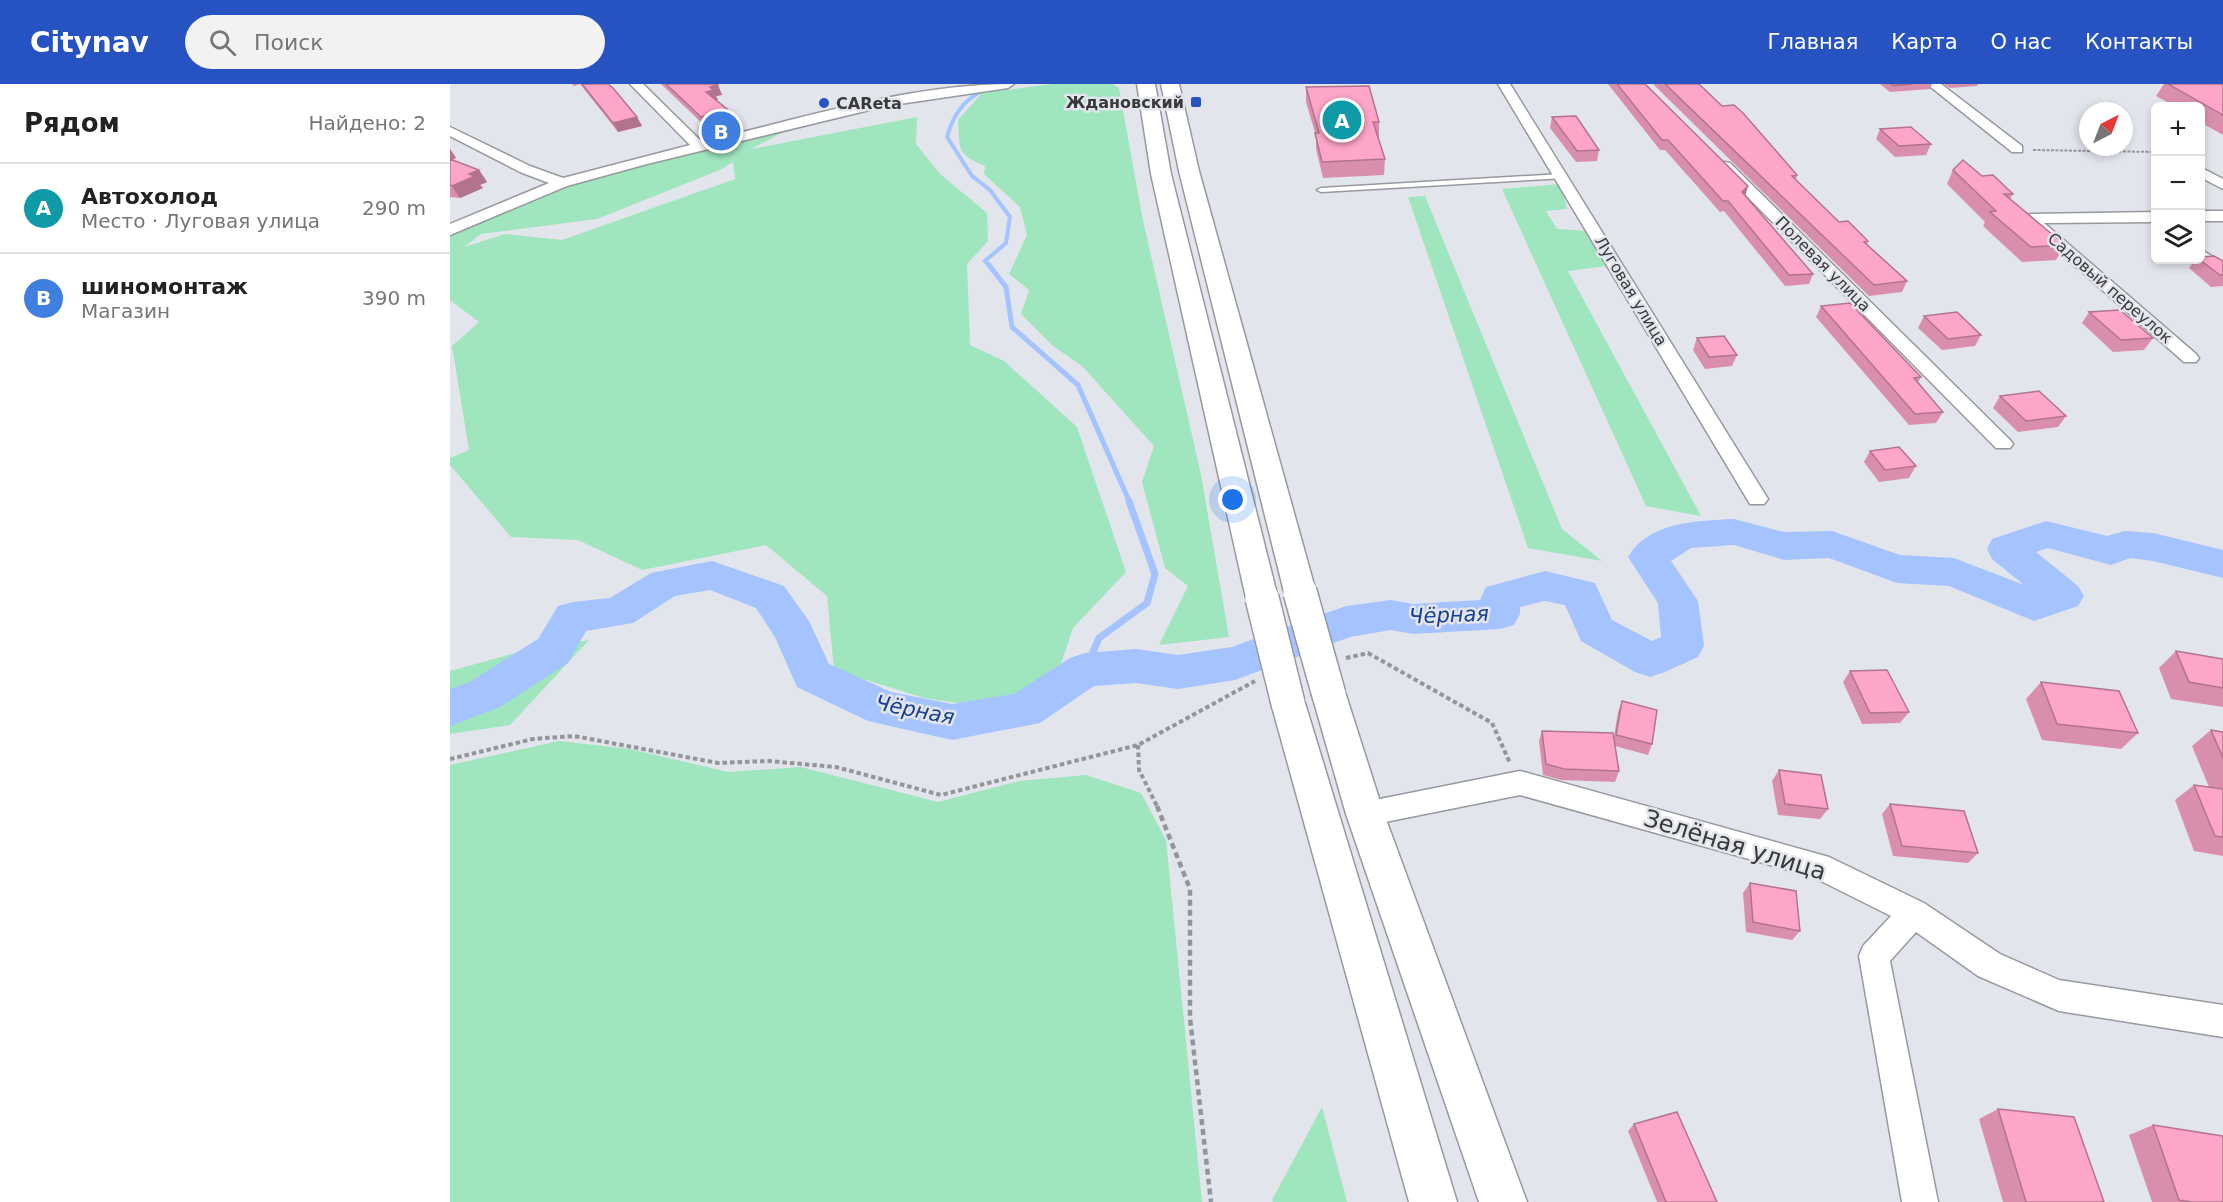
<!DOCTYPE html>
<html lang="ru">
<meta charset="utf-8">
<style>
:root{--surface:#fff;--page:#f2f2f2;--text:#222;--muted:#767676;--line:#e0e0e0;--accent:#2753c2}
body{margin:0;font-family:"DejaVu Sans",sans-serif;background:var(--page);color:var(--text)}
.controls{position:absolute;right:18px;top:18px;display:grid;overflow:hidden;border-radius:9px;box-shadow:0 3px 9px #0003}
.controls button{width:54px;height:54px;display:grid;place-items:center;padding:0;border:0;border-bottom:2px solid var(--line);background:var(--surface);color:var(--text);font:30px sans-serif}
.compass{position:absolute;left:1629px;top:18px;width:54px;height:54px;border-radius:50%;background:var(--surface);box-shadow:0 3px 9px #0003;rotate:42deg}
.you{position:absolute;left:783px;top:416px;width:21px;height:21px;margin:-15px;border:4px solid #fff;border-radius:50%;background:#1a73e8;box-shadow:0 0 0 9px #1a73e833}
.badge{display:grid;place-items:center;width:39px;height:39px;border-radius:50%;background:var(--accent);color:#fff;font-size:20px;font-weight:700}
.pin{position:absolute;translate:-50% -50%;border:3px solid #fff;box-shadow:0 2px 6px #0006}
.list{margin:0;padding:0;list-style:none}
h2{display:flex;justify-content:space-between;align-items:center;height:78px;margin:0;padding:0 24px;font-size:26px}
h2 small{font-size:20px;font-weight:400;color:var(--muted)}
.list li{display:grid;grid-template-columns:39px 1fr auto;gap:18px;align-items:center;box-sizing:border-box;height:90px;padding:0 24px;border-top:2px solid var(--line)}
.list b{display:block;font-size:22px;white-space:nowrap}
.list p{margin:0;font-size:20px;white-space:nowrap;color:var(--muted)}
.list em{font-size:20px;font-style:normal;color:var(--muted)}
.icon{flex:none;width:33px;height:33px;fill:none;stroke:currentColor;stroke-width:2;stroke-linecap:round;stroke-linejoin:round}
.map{position:relative;flex:none;width:1773px;height:1118px;overflow:hidden}
header{display:flex;align-items:center;gap:36px;box-sizing:border-box;height:84px;padding:0 30px;background:var(--accent);color:#fff}
header strong{font-size:28px}
nav{display:flex;gap:33px;margin-inline-start:auto;font-size:21px}
.search{width:420px;height:54px;background:var(--page);display:flex;align-items:center;gap:15px;box-sizing:border-box;padding:0 21px;border-radius:33px;color:var(--muted);font-size:22px}
main{display:flex}
aside{flex:1;background:var(--surface)}
.map>svg:first-child{display:block}
</style>
<header>
<strong>Citynav</strong>
<div class="search"><svg class="icon" aria-label="search" viewBox="0 0 24 24"><circle cx="10" cy="10" r="6"/><path d="M15 15l6 6"/></svg>Поиск</div>
<nav><a>Главная</a><a>Карта</a><a>О нас</a><a>Контакты</a></nav>
</header>
<main>
<aside>
<h2>Рядом<small>Найдено: 2</small></h2>
<ul class="list">
<li><span class="badge" style="background:#0f9aa8">A</span><div><b>Автохолод</b><p>Место · Луговая улица</p></div><em>290 m</em></li>
<li><span class="badge" style="background:#3f7fe0">B</span><div><b>шиномонтаж</b><p>Магазин</p></div><em>390 m</em></li>
</ul>
</aside>
<div class="map">
<svg width="1773" height="1118" viewBox="0 0 1773 1118">
<rect width="100%" height="100%" fill="#e3e5ec"/>
<path fill="#9fe5bd" fill-rule="evenodd" d="M603 0H662L669 4 692 132 751 391 779 553 709 561 738 502 715 484 692 398 704 362 632 282 603 262 571 230 579 206 559 190 577 151 570 123 534 90 535 82C506 70 510 66 508 36L532 9Z
M467 33 466 60 490 90 537 129 538 157 517 180 520 261 554 277 627 343 676 488 623 544 606 595 555 626 474 614 384 586 377 512 316 461 192 486 128 456 61 453 0 381V374L19 366 2 262 29 238 0 216V151C29 138 59 125 88 113 168 83 252 64 335 47L301 65ZM283 78 285 95 112 156 55 150 14 163 31 150 147 135 272 85Z
M1111 100 1117 125 1096 127 1107 145 1154 148 1172 180 1118 187 1251 432 1196 422 1052 105Z
M975 112 1112 445 1152 477 1078 464 958 113Z
M139 556 60 641 0 650V587L69 568Z
M109 657 180 665 278 688 351 683 488 718 569 697 636 691 691 709 716 756 752 1118H0V681Z
M872 1023 897 1118H823L822 1116Z"/>
<g fill="none" stroke-linecap="round" stroke-linejoin="round">
<path stroke="#a4c3ff" stroke-width="4" d="M540 183 535 177 556 159 560 133 540 106 522 92 497 53C505 24 518 13 544 0"/>
<path stroke="#a4c3ff" stroke-width="5" d="M539 181 556 203 562 243 628 301 680 419"/>
<path stroke="#a4c3ff" stroke-width="7" d="M635 586 649 554 697 519 705 490 679 417"/>
<path fill="#a4c3ff" fill-rule="evenodd" d="M1284 435 1334 448 1382 447 1450 471 1504 474 1574 501 1542 475 1537 465 1542 455 1596 437 1657 452 1675 447 1703 449 1773 466V494L1703 477 1680 474 1661 481 1598 464 1586 468 1628 502 1634 512 1628 522 1584 537 1499 502 1447 499 1379 474 1334 476 1284 461 1241 464 1221 477 1248 517 1254 562 1248 573 1215 588 1200 593 1185 588 1131 557 1115 521 1095 517 1070 523V530L1064 541 1050 545 963 550 941 546 900 553 785 596 728 605 686 599 644 602 590 639 502 656 418 637 347 603 325 553 306 524 260 506 225 512 183 539 136 547 118 579 50 623 0 642V605L18 599 88 555 108 522 123 518 160 514 201 489 262 477 334 502 359 537 379 580 441 608 502 620 564 610 620 574 635 569 686 565 728 571 782 563 896 522 941 516 963 520 1030 516 1036 503 1095 487 1145 499 1162 536 1202 557 1211 553 1208 519 1178 473C1199 437 1247 437 1284 435Z"/>
<defs>
<path id="lane" d="M1112 90 1116 92 1115 94 871 108 867 106 871 104Z"/>
<path id="street" d="M180 0H193L252 58C354 34 459 0 564 0L558 4 436 22 197 80 117 102 0 151V140L99 99 70 88 0 52V43L80 82 113 94 240 61Z
M1048 0H1060L1318 415 1314 420H1300Z
M1477 0H1491L1572 62V68H1562Z
M1275 78 1280 79 1560 356 1563 360 1560 364H1546L1270 85V79Z
M1750 83 1773 95V105L1750 93Z
M1750 127H1773V137H1750Z
M1706 128V138L1594 139 1746 270 1749 274 1746 278H1734L1583 145 1582 140 1572 135 1580 130Z
M1750 165 1773 179V191L1747 176H1750Z
M1070 687 1379 773 1474 819 1550 870 1609 896 1773 921V953L1609 927 1528 892 1466 848 1440 877 1488 1118H1452L1409 872 1413 862 1441 832 1363 793 1070 711 915 742 905 739 901 730 905 721 915 718Z"/>
<path id="primary" d="M687 0H705L721 90 828 514 823 522 812 526 801 522 796 514 701 90Z
M711 0H729L749 87 866 508 861 516 850 520 839 516 834 508 729 87Z
M879 597 891 601 896 611 934 730 1077 1118H1029L896 730 862 611 867 601Z
M838 605 850 609 855 619 1007 1118H959L821 619 826 609Z"/>
</defs>
<use href="#lane" stroke="#97999f" stroke-width="3"/>
<use href="#street" stroke="#97999f" stroke-width="3"/>
<use href="#primary" stroke="#97999f" stroke-width="3"/>
<path stroke="#94959a" stroke-width="2" stroke-dasharray="3 1.5" stroke-linecap="butt" d="M1583 66 1706 68"/>
<path stroke="#94959a" stroke-width="4" stroke-dasharray="4.5 3" stroke-linecap="butt" d="M896 574 918 569 1042 639 1060 679
M688 661 689 686 708 724
M0 675 83 655 124 652 268 679 318 677 386 683 491 711 688 661 805 597"/>
<path stroke="#94959a" stroke-width="4.5" stroke-dasharray="6 4" stroke-linecap="butt" d="M707 722 740 805V934L761 1118"/>
<use href="#lane" fill="#fff" fill-rule="evenodd"/>
<use href="#street" fill="#fff" fill-rule="evenodd"/>
<use href="#primary" fill="#fff" fill-rule="evenodd"/>
<defs>
<path id="primary-bridge" d="M850 508 879 611
M812 514 838 619"/>
</defs>
<use href="#primary-bridge" stroke="#97999f" stroke-width="36" stroke-linecap="butt"/>
<use href="#primary-bridge" stroke="#fff" stroke-width="33"/>
</g>
<path fill="#da8eae" d="M122 0H158L187 33 192 42 168 48 130 0 124 2Z
M211 0H267L272 11 266 12 268 16H266L281 35 255 42Z
M1158 0H1195L1295 112 1363 190 1359 200 1335 202 1274 127 1270 128 1215 66H1210Z
M1203 0H1249L1347 91 1346 96 1389 138 1418 157 1417 160 1457 197 1452 208 1419 212Z
M1430 0H1482L1480 5 1440 8Z
M1494 0H1528L1527 2 1500 4Z
M1714 0H1773V51L1750 38V22H1725L1706 12Z
M856 3 929 38V53H928L935 75 934 91 873 94 866 65V52L856 18Z
M1102 33 1149 66 1147 77 1126 78 1100 44Z
M1430 45 1481 60 1476 71 1445 73 1426 55Z
M0 65 6 74 2 76 29 86 37 98 30 101 33 104 10 114 0 113Z
M1503 86 1532 92 1563 110 1560 115 1615 161 1606 176 1572 178 1533 142 1535 138 1497 100Z
M1745 176 1773 177V202L1761 203 1739 184Z
M1371 222 1471 293 1468 298 1493 328 1486 339 1459 341 1366 233Z
M1639 228 1703 254 1694 266 1663 268 1632 239Z
M1474 232 1531 251 1525 262 1492 266 1468 244Z
M1247 254 1287 271 1282 282 1255 285 1243 266Z
M1550 312 1616 332 1608 343 1568 348 1543 324Z
M1420 367 1466 382 1459 394 1429 398 1414 378Z
M1726 567 1773 575V623L1721 615 1709 584Z
M1400 587 1459 628 1450 639 1412 640 1393 598Z
M1591 598 1688 649 1671 665 1592 656 1576 615Z
M1172 617 1202 660 1198 671 1165 662 1169 687 1165 698 1111 696 1093 691 1089 657 1092 647 1164 653 1168 628Z
M1761 646 1773 648V772L1744 767 1725 716 1744 701 1759 703 1742 662Z
M1329 686 1378 725 1370 735 1328 731 1322 697Z
M1440 720 1528 769 1518 779 1443 772 1432 730Z
M1300 799 1350 847 1342 856 1296 848 1293 809Z
M1548 1025 1654 1118H1553L1529 1035Z
M1184 1040 1267 1118H1207L1178 1047Z
M1703 1041 1773 1118H1702L1679 1051Z"/>
<path fill="#b2748d" d="M268 1 272 11 266 12 268 16 261 17 256 8 260 3Z
M277 25 281 35 255 42 251 33Z
M187 33 192 42 168 48 163 39Z
M0 65 6 74 0 76Z
M29 86 37 98 30 101 33 104 10 114 2 102 19 90Z
M1298 102 1295 113 1292 108Z"/>
<path fill="#fea5ca" stroke="#b2748d" stroke-width="1.5" d="M132 0H158L163 4 187 33 163 39Z
M216 0H267L268 1 260 3 263 6 256 8 277 25 251 33Z
M1167 0H1195L1298 102 1292 108 1363 190 1339 191 1278 117H1273L1218 56H1212Z
M1215 0H1249L1272 22 1284 21 1293 29 1347 91 1342 92 1389 138 1398 137 1418 157 1414 158 1457 197 1424 201Z
M1441 0H1463L1443 2Z
M1718 0H1773V31Z
M919 2 929 38H923L935 75 872 78 865 49H869L856 3Z
M1126 32 1149 66 1127 67 1102 33Z
M1461 43 1481 60 1449 62 1430 45Z
M0 75 29 86 19 90 25 92 2 102 0 101Z
M1513 76 1532 92 1543 91 1563 110H1554L1615 161 1581 163 1540 128 1546 127 1503 86Z
M1764 172 1773 177V191H1770L1750 176V173Z
M1400 219 1471 293 1464 294 1493 328 1465 330 1371 222Z
M1670 226 1703 254 1671 256 1639 228Z
M1507 228 1531 251 1498 255 1474 232Z
M1274 252 1287 271 1259 273 1247 254Z
M1589 307 1616 332 1576 337 1550 312Z
M1449 363 1466 382 1435 386 1420 367Z
M1726 567 1773 575V604L1739 598Z
M1437 586 1459 628 1420 629 1400 587Z
M1591 598 1669 607 1688 649 1607 640Z
M1172 617 1207 626 1202 660 1166 651Z
M1761 646 1773 648V674Z
M1092 647 1163 649 1169 687 1114 685 1096 680Z
M1329 686 1371 691 1378 725 1335 720Z
M1744 701 1773 705V753L1765 752Z
M1440 720 1514 727 1528 769 1452 762Z
M1300 799 1346 807 1350 847 1303 838Z
M1548 1025 1624 1033 1654 1118H1576Z
M1227 1028 1267 1118H1216L1184 1040Z
M1703 1041 1773 1052V1118H1742L1729 1116Z"/>
<g fill="#2753c2" stroke="#e3e5ec" stroke-width="2">
<rect x="740" y="12" width="12" height="12" rx="3"/>
<circle cx="374" cy="19" r="6"/>
</g>
<g text-anchor="middle" dominant-baseline="central" stroke-width="5" stroke-linejoin="round" paint-order="stroke">
<g font-size="16" font-weight="bold" fill="#39393c" stroke="#e3e5ec" text-anchor="end">
<text x="734" y="18">Ждановский</text>
<text x="386" y="19" text-anchor="start">CAReta</text>
</g>
<g font-size="16" fill="#39393c" stroke="#e3e5ec">
<text transform="translate(1373 180) rotate(45)">Полевая улица</text>
<text transform="translate(1660 204) rotate(41)">Садовый переулок</text>
<text transform="translate(1181 207) rotate(59)">Луговая улица</text>
</g>
<g font-size="21" font-style="italic" fill="#173e90" stroke="#e3e5ec">
<text transform="translate(999 531) rotate(-2)">Чёрная</text>
<text transform="translate(465 626) rotate(11)">Чёрная</text>
</g>
<g font-size="24" fill="#39393c" stroke="#e3e5ec">
<text transform="translate(1285 761) rotate(17)">Зелёная улица</text>
</g>
</g>
</svg>
<div class="controls">
<button>+</button>
<button>−</button>
<button><svg class="icon" aria-label="layers" viewBox="0 0 24 24"><path d="M12 4l9 5-9 5-9-5zM3 14l9 5 9-5"/></svg></button>
</div>
<svg class="compass" viewBox="-18 -18 36 36"><path d="M0-13l5 13h-10z" fill="#e53935"/><path d="M0 13l5-13h-10z" fill="#767676"/></svg>
<div class="you"></div>
<div class="pin badge" style="left:892px;top:36px;background:#0f9aa8">A</div>
<div class="pin badge" style="left:271px;top:47px;background:#3f7fe0">B</div>
</div>
</main>
